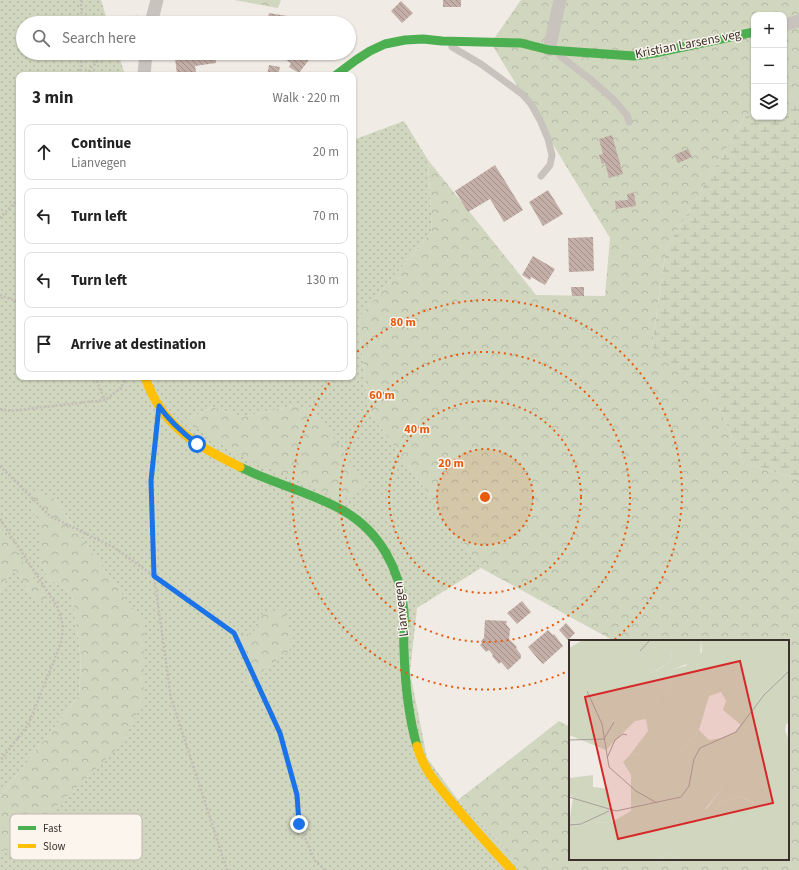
<!DOCTYPE html>
<meta charset="utf-8">
<style>
:root{--surface:#fff;--page:#f2f2f2;--text:#222;--muted:#767676;--line:#e0e0e0}
body{margin:0;font-family:"Source Sans 3",sans-serif;background:var(--page);color:var(--text)}
.controls{position:absolute;right:12px;top:12px;display:grid;overflow:hidden;border-radius:8px;box-shadow:0 1px 3px #0004}
.controls button{width:36px;height:36px;display:grid;place-items:center;padding:0;border:0;border-bottom:1px solid var(--line);background:var(--surface);color:var(--text);font:20px sans-serif}
.stop{position:absolute;width:12px;height:12px;margin:-9px;border:3px solid #1a73e8;border-radius:50%;background:#fff}
.stop.end{background:#1a73e8;border-color:#fff;box-shadow:0 1px 4px #0008}
.list{margin:0;padding:0;list-style:none}
h2{display:flex;justify-content:space-between;align-items:center;height:52px;margin:0;padding:0 16px;font-size:17px}
h2 small{font-size:13px;font-weight:400;color:var(--muted)}
.list li{display:grid;grid-template-columns:26px 1fr auto;gap:12px;align-items:center;box-sizing:border-box;height:56px;margin:0 8px 8px;padding:0 8px;border:1px solid var(--line);border-radius:8px}
.list b{display:block;font-size:15px;white-space:nowrap}
.list p{margin:0;font-size:13px;white-space:nowrap;color:var(--muted)}
.list em{font-size:13px;font-style:normal;color:var(--muted)}
.icon{flex:none;width:22px;height:22px;fill:none;stroke:currentColor;stroke-width:2;stroke-linecap:round;stroke-linejoin:round}
.map{position:relative;flex:none;width:799px;height:870px;overflow:hidden}
.search{position:absolute;background:var(--surface);box-shadow:0 1px 3px #0004;left:16px;top:16px;width:340px;height:44px;display:flex;align-items:center;gap:10px;box-sizing:border-box;padding:0 14px;border-radius:22px;color:var(--muted);font-size:15px}
.panel{position:absolute;background:var(--surface);box-shadow:0 1px 3px #0004;left:16px;top:72px;width:340px;height:308px;border-radius:8px}
.map>svg:first-child{display:block}
</style>
<div class="map">
<svg width="799" height="870" viewBox="0 0 799 870">
<defs>
<pattern id="grass-dots" width="8" height="8" patternUnits="userSpaceOnUse"><rect width="8" height="8" fill="#d1d6bf"/><path d="M2 2h.1M6 6h.1" fill="none" stroke="#b4b8a4" stroke-width="1.8" stroke-linecap="round"/></pattern>
<pattern id="forest-crowns" width="20" height="18" patternUnits="userSpaceOnUse"><rect width="20" height="18" fill="#d1d6bf"/><path d="M2 6a3 3 0 1 1 6 0M12 15a3 3 0 1 1 6 0" fill="none" stroke="#b4b8a4"/></pattern>
<pattern id="wetland-marsh" width="20" height="14" patternUnits="userSpaceOnUse"><rect width="20" height="14" fill="#d1d6bf"/><path d="M1 5h8M5 5V1M11 12h8M15 12V8" fill="none" stroke="#b4b8a4"/></pattern>
<pattern id="building-back-hatch" width="6" height="6" patternUnits="userSpaceOnUse"><rect width="6" height="6" fill="#c3afa7"/><path d="M-1 5l2 2M0 0l6 6M5-1l2 2" fill="none" stroke="#a08f88"/></pattern>
</defs>
<rect width="100%" height="100%" fill="#f0ebe5"/>
<path fill="url(#grass-dots)" fill-rule="evenodd" d="M0 0H101L108 23H23V53H118L125 75H19V377H353V140L404 121 428 160 432 231 358 319 369 411 481 568 417 608 410 672 427 758 458 800 525 870H0V849L9 851 145 626C115 584 83 542 55 499L29 506 40 523V559L47 577 72 594 81 660 79 696 0 796V592L10 572 16 571 38 604 2 530 0 529ZM298 405 321 419 186 420 212 407 241 417Z"/>
<path fill="url(#forest-crowns)" d="M234 0H281L278 8Z
M521 0H799V103L784 90V15H754V108L745 117 666 249 652 346 714 395 743 463 799 479V870H525L458 800 559 721 570 727V859H788V641H614L481 568 369 411 358 319 432 231 428 160 536 295 605 296 610 238 491 43Z
M298 405 321 419 367 488 342 500 231 451 186 420 212 407 241 417Z
M36 492 55 499 68 519 105 571 145 625 143 701 121 745 9 851 0 849V796L79 696 81 660 72 594 47 577 40 559V523L29 506Z
M0 529 2 530 47 598 38 604 16 571 10 572 0 592Z
M284 609 291 634 290 651 263 670 260 682 250 687 246 677 252 660 241 652 236 641 242 635 253 634 255 626 262 614Z"/>
<path fill="url(#wetland-marsh)" d="M784 90 799 103V479L743 463 714 395 652 347 666 249 745 117 754 108V117H784Z"/>
<path fill="url(#building-back-hatch)" d="M443 0H461V7H443Z
M401 1 413 13 402 23 391 11Z
M269 13 287 16 285 23H267Z
M188 53H237V55L232 56V58L216 60V63L195 66 196 72 177 74 175 58 188 56Z
M290 53H314L299 73 289 67 291 63 286 60Z
M269 65 280 67 278 75H267Z
M612 135 623 174 609 178 605 163 602 164 599 155 603 154 599 139Z
M688 149 692 157 678 163 674 155Z
M495 165 523 210 504 222 490 199 468 212 455 191Z
M548 190 563 214 543 226 529 202Z
M634 193 636 206 616 209 615 201 628 200 627 194Z
M593 237 594 271 569 272 568 238Z
M533 256 555 269 545 285 531 277 530 280 522 275Z
M571 287H584V296H572Z
M522 601 531 612 517 624 507 613Z
M485 620 507 621 506 624 510 629 509 639 517 647 516 648 521 655V658L508 670 501 662 499 664 492 656 493 655 489 650 486 652 480 645 482 643 481 641 484 638Z
M566 623 575 633 568 640 559 630Z
M548 630 553 635 554 634 563 646 543 664 538 659 528 647Z"/>
<g fill="none" stroke-linecap="round" stroke-linejoin="round">
<path stroke="#c2bbb6" stroke-width="2.5" stroke-dasharray="2 2" stroke-linecap="butt" d="M81 0 82 23
M132 23 137 16
M80 75 82 53
M87 75 91 68 105 53
M0 218 19 198
M0 295 19 302
M96 377 98 385 105 400
M0 409 10 411 105 400 121 388 126 377
M156 431 151 481 154 576 171 698 227 870
M0 466 50 516 115 548 233 633 280 733 297 795 299 824 315 861 325 870
M0 519 57 606 63 625 61 643 28 725 0 761"/>
<path stroke="#c9c3be" stroke-width="7" d="M452 47 481 64 522 94 531 104 540 120 548 139 552 155 550 165 541 176
M560 56 590 79 614 100 627 115 629 122"/>
<path stroke="#c9c3be" stroke-width="13" d="M151 23 157 0
M784 25 799 21
M549 50 560 0
M144 75 146 53"/>
<path stroke="#4caf50" stroke-width="9" d="M336 75 356 60 370 51 385 44 405 40 423 39 442 41 521 43 549 50 634 56 655 53 754 32
M240 467C274 484 311 492 344 511 380 532 400 569 404 611 405 624 403 637 404 650 405 683 408 715 417 746"/>
<path stroke="#ffc107" stroke-width="9" d="M145 377C162 427 196 445 240 467
M417 746C424 770 434 780 449 799 469 823 490 847 512 870"/>
</g>
<g fill="none" stroke-linecap="round" stroke-linejoin="round">
<path stroke="#1a73e8" stroke-width="5" d="M197 444C183 433 170 422 159 406L151 481 154 576 234 633 280 733 297 795 299 824"/>
</g>
<circle cx="485" cy="497" r="48" fill="#e8590c" fill-opacity=".12"/>
<g fill="none" stroke="#e8590c" stroke-width="2" stroke-dasharray="2 4">
<circle cx="485" cy="497" r="48"/>
<circle cx="485" cy="497" r="96"/>
<circle cx="485" cy="497" r="145"/>
<path d="M570 670A193 193 0 0 1 333 378M353 356A193 193 0 1 1 614 640"/>
</g>
<g text-anchor="middle" dominant-baseline="central" stroke-width="3" stroke-linejoin="round" paint-order="stroke">
<g font-size="13" fill="#3b302b" stroke="#fbf5ee">
<text transform="translate(688 44) rotate(-11)">Kristian Larsens veg</text>
<text transform="translate(401 609) rotate(-96)">Lianvegen</text>
</g>
</g>
<g transform="translate(569 640)">
<rect width="220" height="220" fill="#f0ebe5"/>
<path d="M220 28V83L217 84 216 91 220 100V133L214 162 220 159 219 220H116L114 216 106 217 100 213 89 220H0V184L43 182 62 171V135L54 122 60 116 72 113 107 116 130 90 140 100 152 98 166 92 194 54ZM154 147 197 169 170 156 152 162 147 169H136ZM150 173 159 176 167 174 160 182 143 177Z" fill="#d1d6bf" fill-rule="evenodd"/>
<path d="M14 0H96L103 14 100 23 86 31 80 29 35 52 84 69 90 56 101 48 102 30 116 26 133 12 132 0H220V28L194 54 172 85 154 70 157 61 152 52 140 56 130 90 107 116 91 122 72 113 60 116 79 91 77 79 66 81 37 110 0 95V8ZM121 114 124 118 116 149 109 129ZM220 133V159L210 167 205 165 203 161 211 136ZM24 135V147L39 149 43 182 0 184 4 157 0 155V138ZM168 145 177 147 200 162V169L170 156 152 162 147 169 135 172 154 147ZM153 166 150 174H167L170 178H163L158 187 146 184 142 180ZM100 213 106 217 114 215 116 220H89Z" fill="#d1d6bf"/>
<path d="M132 0 131 19 102 30 101 48 90 56 84 69 66 70 32 57 35 52 43 47 64 15 74 16 80 29 87 31 100 23 103 14 95 1Z" fill="#d1d6bf"/>
<path fill="none" stroke="#a8a09b" stroke-width="1" d="M71 11 81 0M18 51 33 84 40 127 67 151 88 163M0 100 35 99 45 82M38 118 46 100 54 94 58 95M0 157 47 171 112 157 120 146 125 119 131 108 167 92 195 55 220 31M0 185 12 184 40 171"/>
<path fill="#d62828" fill-opacity="0.15" stroke="#d62828" stroke-width="2" d="M171 21 204 163 49 199 16 57Z"/>
<rect width="220" height="220" fill="none" stroke="#3b302b" stroke-width="2"/>
</g>
<rect x="10" y="814" width="132" height="46" rx="6" fill="#fbf5ee" stroke="#c1bab4" stroke-width="1"/>
<rect x="18" y="826" width="18" height="4" fill="#4caf50"/>
<rect x="18" y="844" width="18" height="4" fill="#ffc107"/>
<g font-size="11" fill="#3b302b">
<text x="43" y="832">Fast</text>
<text x="43" y="850">Slow</text>
</g>
<circle cx="485" cy="497" r="6" fill="#e8590c" stroke="#fbf5ee" stroke-width="2"/>
<g font-size="12" text-anchor="middle" font-weight="bold" fill="#e8590c" stroke="#fbf5ee" stroke-width="3" stroke-linejoin="round" paint-order="stroke">
<text x="403" y="326">80 m</text>
<text x="382" y="399">60 m</text>
<text x="417" y="433">40 m</text>
<text x="451" y="467">20 m</text>
</g>
</svg>
<div class="controls">
<button>+</button>
<button>−</button>
<button><svg class="icon" aria-label="layers" viewBox="0 0 24 24"><path d="M12 4l9 5-9 5-9-5zM3 14l9 5 9-5"/></svg></button>
</div>
<div class="stop" style="left:197px;top:444px"></div>
<div class="stop end" style="left:299px;top:824px"></div>
<div class="search"><svg class="icon" aria-label="search" viewBox="0 0 24 24"><circle cx="10" cy="10" r="6"/><path d="M15 15l6 6"/></svg>Search here</div>
<section class="panel">
<h2>3 min<small>Walk · 220 m</small></h2>
<ul class="list">
<li><svg class="icon" aria-label="ahead" viewBox="0 0 24 24"><path d="M12 20V5M6 11l6-6 6 6"/></svg><div><b>Continue</b><p>Lianvegen</p></div><em>20 m</em></li>
<li><svg class="icon" aria-label="left" viewBox="0 0 24 24"><path d="M17 20v-9H6M10 6l-5 5 5 5"/></svg><div><b>Turn left</b></div><em>70 m</em></li>
<li><svg class="icon" aria-label="left" viewBox="0 0 24 24"><path d="M17 20v-9H6M10 6l-5 5 5 5"/></svg><div><b>Turn left</b></div><em>130 m</em></li>
<li><svg class="icon" aria-label="arrive" viewBox="0 0 24 24"><path d="M6 21V4h12l-3 4 3 4H6"/></svg><div><b>Arrive at destination</b></div></li>
</ul>
</section>
</div>
